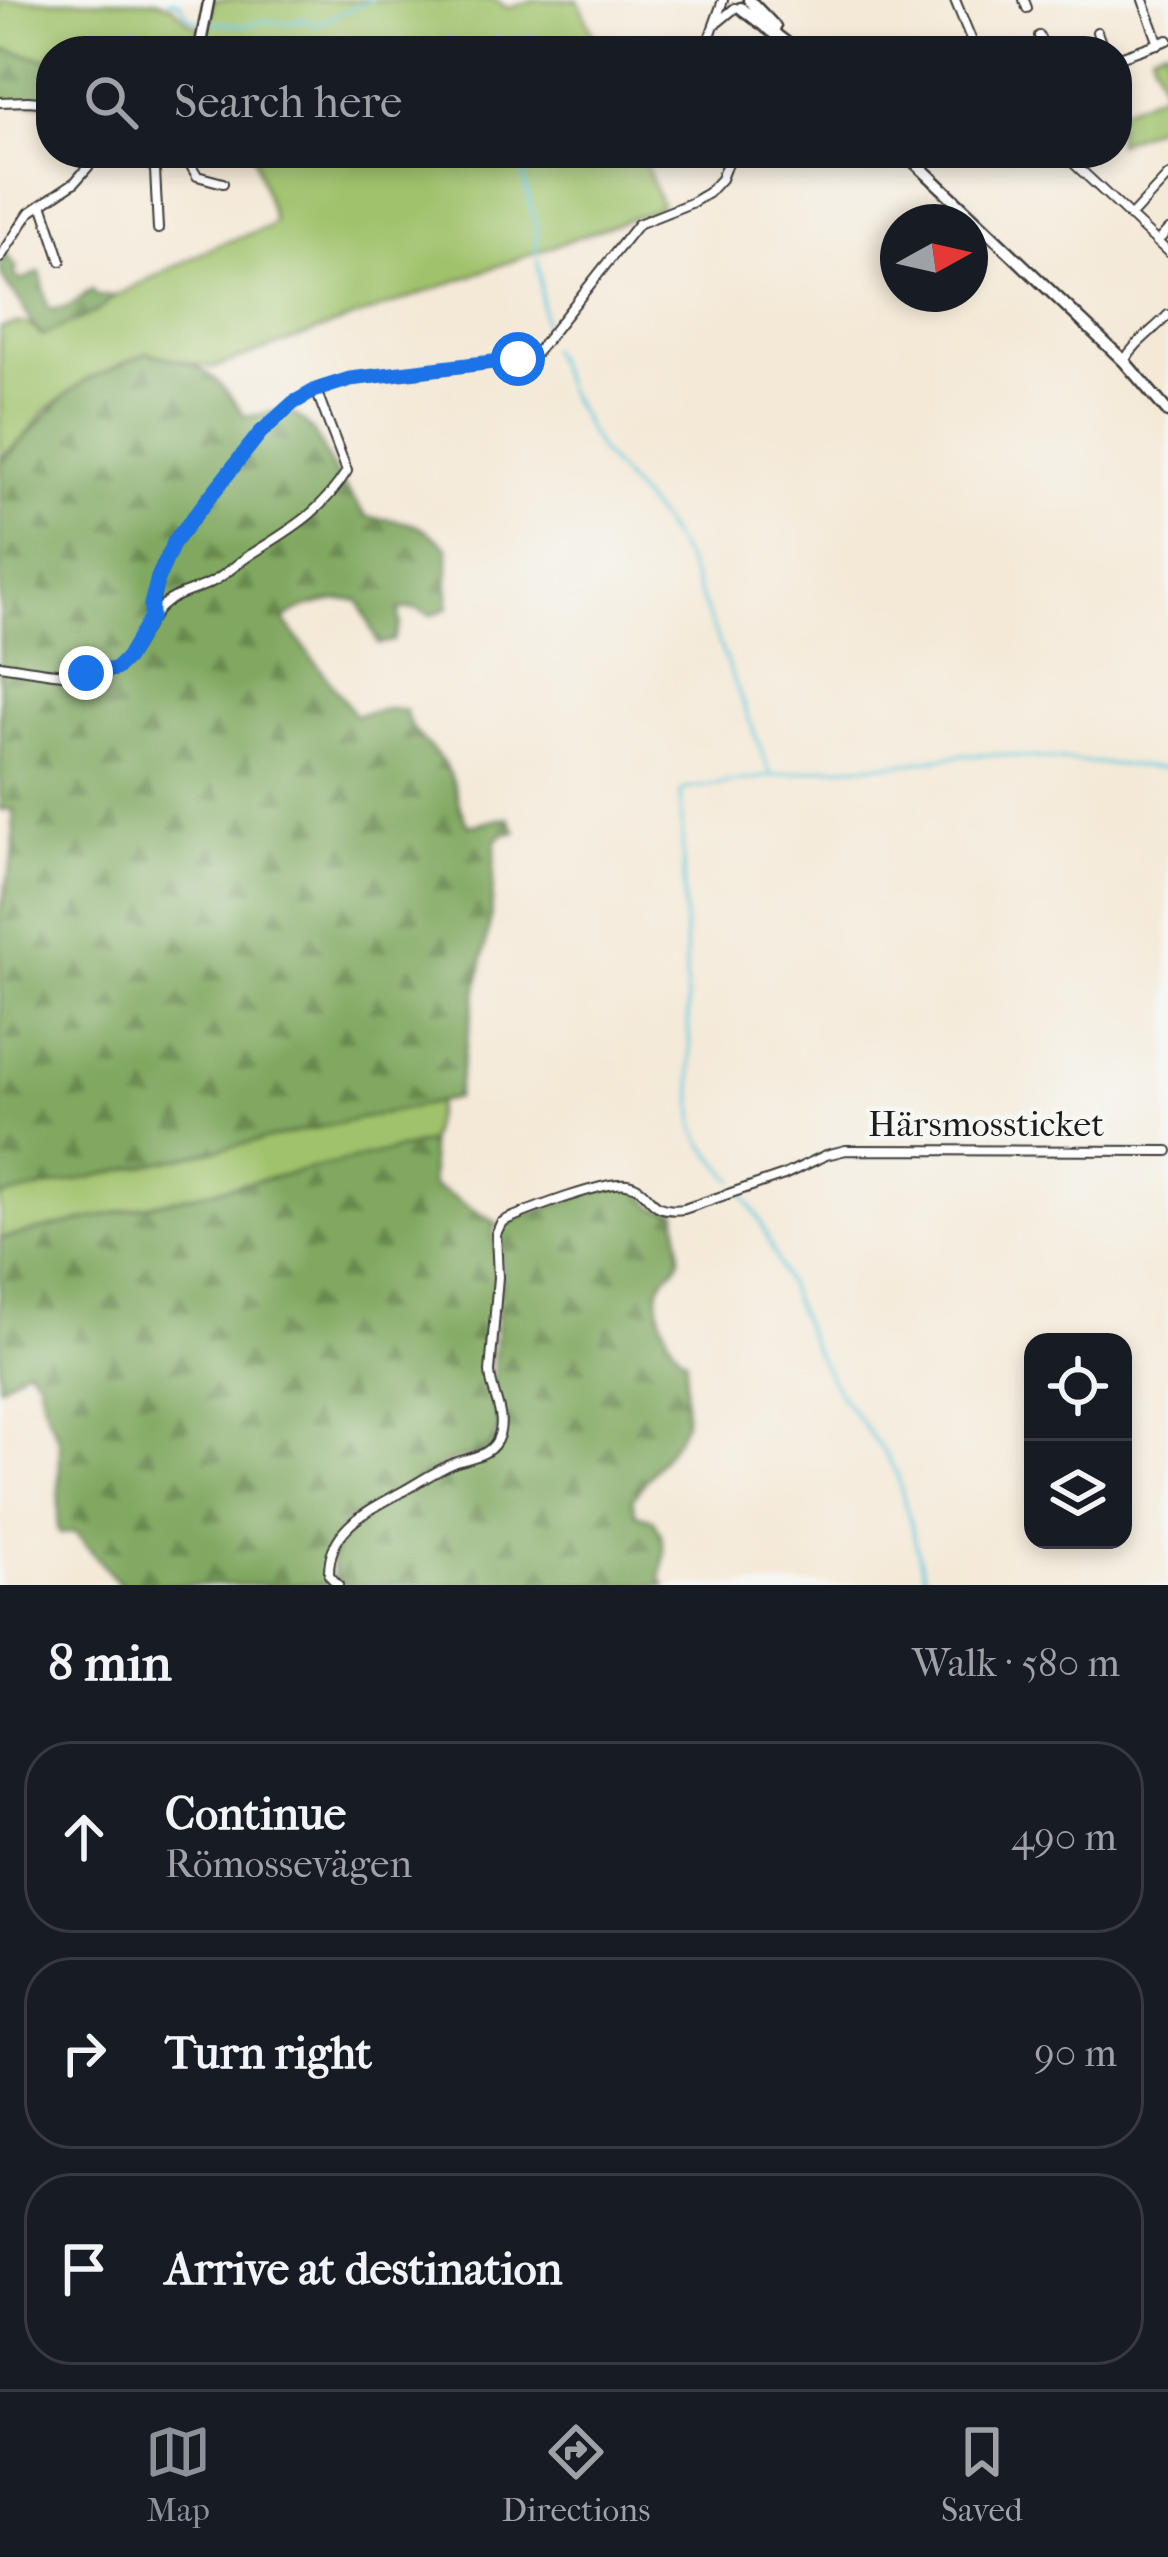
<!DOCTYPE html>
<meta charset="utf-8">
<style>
:root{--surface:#171b24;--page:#20242c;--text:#f1f3f6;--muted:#9ea1a6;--line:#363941;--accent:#8c9099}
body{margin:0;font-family:"IM FELL French Canon",serif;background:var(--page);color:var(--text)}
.controls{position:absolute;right:36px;bottom:36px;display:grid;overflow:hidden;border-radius:24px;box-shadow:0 6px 18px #0003}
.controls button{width:108px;height:108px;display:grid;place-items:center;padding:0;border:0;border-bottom:3px solid var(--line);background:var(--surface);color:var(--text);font:60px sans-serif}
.compass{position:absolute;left:880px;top:204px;width:108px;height:108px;border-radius:50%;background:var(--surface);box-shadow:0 6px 18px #0003;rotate:82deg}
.stop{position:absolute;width:36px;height:36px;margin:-27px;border:9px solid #1a73e8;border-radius:50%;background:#fff}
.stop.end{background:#1a73e8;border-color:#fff;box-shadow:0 3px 12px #0008}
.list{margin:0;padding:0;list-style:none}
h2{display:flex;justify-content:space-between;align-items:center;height:156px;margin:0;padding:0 48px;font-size:51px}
h2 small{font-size:39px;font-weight:400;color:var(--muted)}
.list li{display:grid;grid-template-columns:78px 1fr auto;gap:36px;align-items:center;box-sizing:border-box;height:192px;margin:0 24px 24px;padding:0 24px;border:3px solid var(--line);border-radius:48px}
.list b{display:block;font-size:45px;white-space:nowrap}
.list p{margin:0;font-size:39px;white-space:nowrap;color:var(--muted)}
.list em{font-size:39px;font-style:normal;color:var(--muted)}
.icon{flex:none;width:66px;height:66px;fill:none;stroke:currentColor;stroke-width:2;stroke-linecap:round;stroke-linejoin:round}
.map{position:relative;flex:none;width:1168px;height:1585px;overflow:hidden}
.search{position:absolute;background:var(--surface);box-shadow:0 6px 18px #0003;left:36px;right:36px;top:36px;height:132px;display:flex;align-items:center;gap:30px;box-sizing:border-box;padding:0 42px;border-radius:48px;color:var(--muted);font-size:45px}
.sheet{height:804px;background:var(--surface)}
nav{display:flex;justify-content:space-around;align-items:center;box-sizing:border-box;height:168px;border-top:3px solid var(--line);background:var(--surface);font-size:33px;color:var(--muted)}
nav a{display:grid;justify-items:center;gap:6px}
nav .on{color:var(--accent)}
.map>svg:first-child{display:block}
</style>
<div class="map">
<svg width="1168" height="1585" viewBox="0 0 1168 1585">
<defs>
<pattern id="forest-firs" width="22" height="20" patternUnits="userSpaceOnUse" patternTransform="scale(3)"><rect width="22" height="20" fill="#80a860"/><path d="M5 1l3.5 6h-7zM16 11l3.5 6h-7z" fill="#68884e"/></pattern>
</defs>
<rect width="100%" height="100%" fill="#f6f6f2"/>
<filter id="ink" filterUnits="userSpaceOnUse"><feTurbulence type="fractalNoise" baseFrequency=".00833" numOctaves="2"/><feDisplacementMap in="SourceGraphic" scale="24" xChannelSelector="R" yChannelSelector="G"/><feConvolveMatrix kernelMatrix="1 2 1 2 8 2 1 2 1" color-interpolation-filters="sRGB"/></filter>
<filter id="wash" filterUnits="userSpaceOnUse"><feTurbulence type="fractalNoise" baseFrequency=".004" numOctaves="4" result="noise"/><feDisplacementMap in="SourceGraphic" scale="48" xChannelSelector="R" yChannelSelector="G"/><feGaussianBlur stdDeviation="2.7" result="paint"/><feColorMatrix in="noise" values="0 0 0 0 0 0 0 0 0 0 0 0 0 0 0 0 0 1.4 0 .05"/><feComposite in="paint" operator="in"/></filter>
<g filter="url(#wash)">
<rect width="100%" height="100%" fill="#f4e9d7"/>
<path fill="#a0c26c" stroke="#5e6f44" stroke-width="3" d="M0 0 153 1C162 3 172 4 178 11 189 22 191 27 208 27L214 0H496L507 8 534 0H578L601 51H51V60L7 50 0 51Z
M1167 47 1168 114 1162 124 1117 143V112L1164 91 1151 52Z
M253 153H641L661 204 657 209 214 368 147 353 85 381 46 410 23 438 0 459V328L19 323 28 324 42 336 98 311 115 296 216 246 268 227 274 221Z
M438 1101 429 1142 0 1239V1197Z"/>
<path fill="url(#forest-firs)" stroke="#4e623e" stroke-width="3" d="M7 50 51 60V104L0 102V51Z
M5 253 17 268 14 273 20 281 40 272C45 286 43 297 50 310L70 306 92 289 96 296H115L98 311 44 335C30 326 29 316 21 303 10 287 0 282 0 260Z
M147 353C202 364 212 370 245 416 261 417 277 407 293 414 316 426 321 449 333 469 343 485 356 503 367 517 405 521 418 520 448 548V608L431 615 418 609H399L400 625 393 641 378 644 359 601C339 597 298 605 284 620L355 715 388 709 405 710C410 737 437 748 449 772 458 790 457 809 469 826L508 817 516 832 501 835 496 841 491 916 456 1098 0 1197V913L14 850 13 809 0 810V464L66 395 85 381Z
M429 1142 432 1185 497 1223 494 1229 496 1275 486 1376 499 1427 491 1445 482 1452 446 1463 351 1518C334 1534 329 1550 326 1571L335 1585H120L75 1532 61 1534 58 1530 60 1443 43 1404 38 1379 27 1367 0 1386V1239Z
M616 1185 637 1190 655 1208 677 1211C677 1215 680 1256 680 1258 677 1271 668 1271 662 1281 650 1299 669 1350 686 1359L685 1422 677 1439 632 1499 636 1514 653 1519C666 1540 667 1554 660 1578L665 1585H339C303 1524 427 1479 468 1461 480 1456 490 1446 500 1438L492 1386 502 1274 501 1226 513 1219Z"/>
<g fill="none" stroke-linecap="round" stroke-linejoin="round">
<path stroke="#60c7dc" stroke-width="3" d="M169 0 179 2 189 17 200 21
M209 22 247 26 262 21 293 23 304 19 315 25 371 0
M517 153 536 226 537 253
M538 259 544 325
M550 349 566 389 600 451 661 521 686 560 771 775
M734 1181 703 1144 695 1127 687 1005 681 793 685 789 826 768 901 764 963 755H1003L1168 769
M743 1194 759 1218 814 1349 839 1393 885 1454 897 1474 927 1585"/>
</g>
</g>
<g filter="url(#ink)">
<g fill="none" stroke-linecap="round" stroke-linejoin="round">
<defs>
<path id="minor" d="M955 0 976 51
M1024 0 1027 8
M1143 0 1159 44
M718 22 735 8
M1097 32 1104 51
M1039 36 1046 51
M708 51 709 39 723 0
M1117 58 1168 40
M0 102 28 101 51 103
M122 153 134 161 149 162 155 170 158 229
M183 153 197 176 223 183
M1067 157 1168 252
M42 204 61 261
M1130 217 1168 176
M1157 242 1168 230
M0 258 29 213 75 182 100 153
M1124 361C1135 342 1153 331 1168 315
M151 617 157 578 174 542 260 433 293 403 322 387 350 379 507 361 536 353 638 224 691 203 708 193 721 179 731 153
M0 665C30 669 82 681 111 671 132 663 144 622 162 606 176 593 195 591 212 582 226 575 237 563 250 555 292 528 319 515 347 471L316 390
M338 1585 329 1575C328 1527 368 1511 405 1490 421 1481 437 1470 454 1463 471 1457 493 1456 499 1435 506 1414 491 1393 490 1372L498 1277 496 1234 501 1223 508 1219C530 1210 606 1180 627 1184 654 1189 644 1214 684 1209L784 1175 826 1155 846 1150 1168 1151"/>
<path id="tertiary" d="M199 51 209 0"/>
<path id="secondary" d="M749 0 775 27
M741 8 797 51
M905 153 1124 361 1168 412"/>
</defs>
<use href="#minor" stroke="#3c3b38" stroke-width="12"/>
<use href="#tertiary" stroke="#3c3b38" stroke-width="14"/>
<use href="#secondary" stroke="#3c3b38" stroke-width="15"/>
<use href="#minor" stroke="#fff" stroke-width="8"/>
<use href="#tertiary" stroke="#fff" stroke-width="9"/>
<use href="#secondary" stroke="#fff" stroke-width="10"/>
</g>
</g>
<g fill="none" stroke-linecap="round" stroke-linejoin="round" filter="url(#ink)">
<path stroke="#1a73e8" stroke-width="15" d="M86 673 116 669 127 658 151 617V604L158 578 174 542 260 433 293 403 316 390 350 379 518 359"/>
</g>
<g text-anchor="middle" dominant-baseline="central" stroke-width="9" stroke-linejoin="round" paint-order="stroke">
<g font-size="36" fill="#1c1c1c" stroke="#f6f6f2">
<text x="986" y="1124">Härsmossticket</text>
</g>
</g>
</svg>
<div class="controls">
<button><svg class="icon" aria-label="locate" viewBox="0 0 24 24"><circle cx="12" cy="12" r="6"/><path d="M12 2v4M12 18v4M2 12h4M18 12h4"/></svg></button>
<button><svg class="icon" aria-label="layers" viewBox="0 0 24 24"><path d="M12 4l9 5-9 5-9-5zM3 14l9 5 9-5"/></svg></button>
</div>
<svg class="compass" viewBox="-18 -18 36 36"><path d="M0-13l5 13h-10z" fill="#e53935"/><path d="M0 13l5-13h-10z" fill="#9ea1a6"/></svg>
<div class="stop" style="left:518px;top:359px"></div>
<div class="stop end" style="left:86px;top:673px"></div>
<div class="search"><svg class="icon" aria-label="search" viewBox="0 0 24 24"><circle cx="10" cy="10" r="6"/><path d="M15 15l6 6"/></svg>Search here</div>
</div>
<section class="sheet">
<h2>8 min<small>Walk · 580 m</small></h2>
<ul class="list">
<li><svg class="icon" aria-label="ahead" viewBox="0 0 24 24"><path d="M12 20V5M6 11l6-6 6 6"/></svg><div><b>Continue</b><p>Römossevägen</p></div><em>490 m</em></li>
<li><svg class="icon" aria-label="right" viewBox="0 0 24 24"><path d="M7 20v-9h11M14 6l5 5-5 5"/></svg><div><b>Turn right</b></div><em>90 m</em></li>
<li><svg class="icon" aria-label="arrive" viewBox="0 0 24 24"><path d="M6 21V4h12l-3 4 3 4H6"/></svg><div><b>Arrive at destination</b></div></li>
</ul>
</section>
<nav>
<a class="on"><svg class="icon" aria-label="map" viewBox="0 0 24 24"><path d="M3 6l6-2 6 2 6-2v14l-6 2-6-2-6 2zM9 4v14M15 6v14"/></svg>Map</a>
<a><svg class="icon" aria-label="directions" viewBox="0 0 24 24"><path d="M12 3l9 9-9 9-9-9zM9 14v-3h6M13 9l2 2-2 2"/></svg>Directions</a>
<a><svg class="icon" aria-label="saved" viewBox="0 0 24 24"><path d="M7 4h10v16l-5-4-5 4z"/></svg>Saved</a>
</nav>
